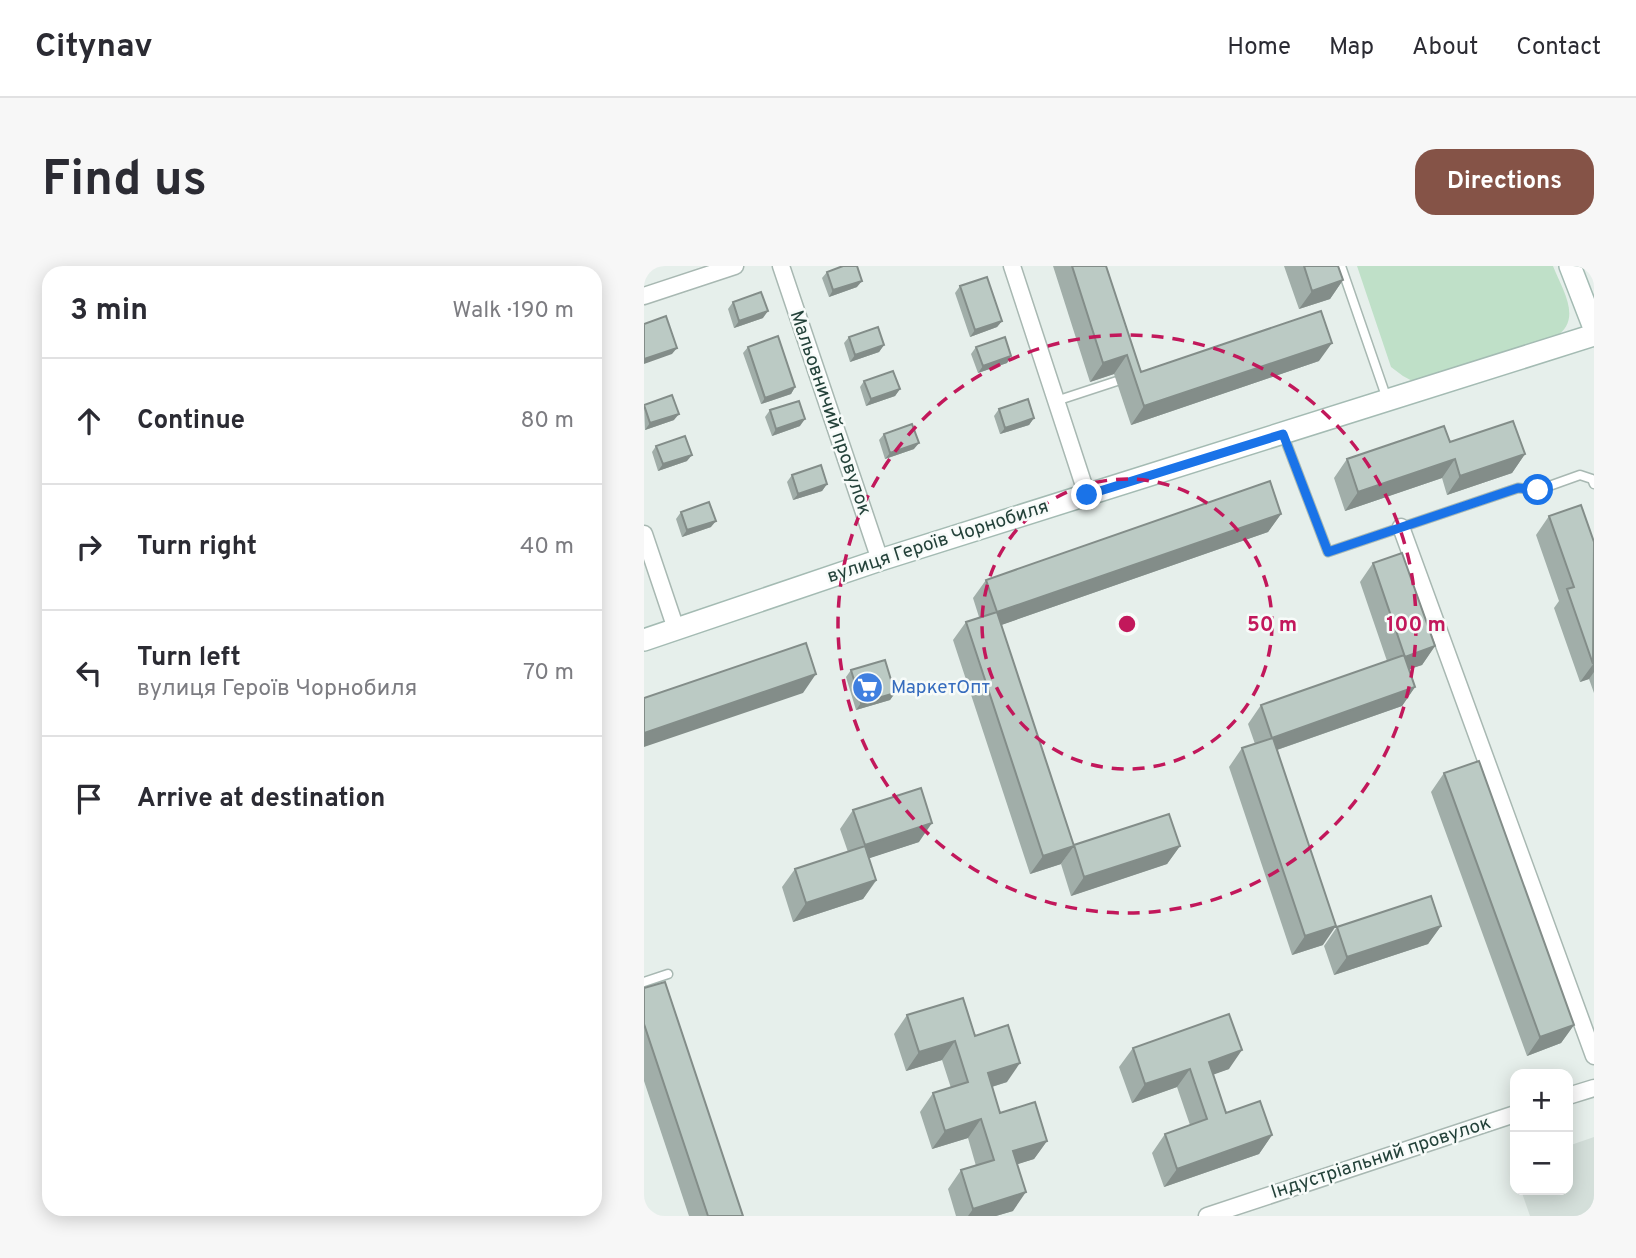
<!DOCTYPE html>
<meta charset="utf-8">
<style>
:root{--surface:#fff;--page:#f7f7f7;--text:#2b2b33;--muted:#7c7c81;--line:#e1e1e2;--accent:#855347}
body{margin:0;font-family:Overpass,sans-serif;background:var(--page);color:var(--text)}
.controls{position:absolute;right:21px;bottom:21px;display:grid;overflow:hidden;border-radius:14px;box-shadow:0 4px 18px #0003}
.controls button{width:63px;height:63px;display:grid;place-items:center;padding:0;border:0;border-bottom:2px solid var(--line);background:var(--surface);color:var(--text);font:35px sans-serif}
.stop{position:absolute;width:21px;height:21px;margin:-16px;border:5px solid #1a73e8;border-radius:50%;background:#fff}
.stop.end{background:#1a73e8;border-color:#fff;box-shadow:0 2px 7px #0008}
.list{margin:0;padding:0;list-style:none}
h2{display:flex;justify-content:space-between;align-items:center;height:91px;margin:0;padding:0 28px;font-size:30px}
h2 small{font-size:23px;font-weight:400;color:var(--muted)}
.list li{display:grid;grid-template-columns:46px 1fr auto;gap:21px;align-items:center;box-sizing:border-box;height:126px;padding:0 28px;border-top:2px solid var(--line)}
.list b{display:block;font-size:26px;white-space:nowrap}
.list p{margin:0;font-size:23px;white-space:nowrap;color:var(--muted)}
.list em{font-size:23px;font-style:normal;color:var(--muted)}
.icon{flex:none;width:38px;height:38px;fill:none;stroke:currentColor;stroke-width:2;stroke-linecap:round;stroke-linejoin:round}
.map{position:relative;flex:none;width:950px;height:950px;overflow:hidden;border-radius:21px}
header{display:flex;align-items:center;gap:42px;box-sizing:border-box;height:98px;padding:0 35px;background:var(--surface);border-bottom:2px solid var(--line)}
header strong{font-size:33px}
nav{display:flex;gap:38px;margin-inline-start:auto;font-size:24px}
.intro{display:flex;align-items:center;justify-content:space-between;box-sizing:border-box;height:168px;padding:0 42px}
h1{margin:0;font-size:49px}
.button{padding:18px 32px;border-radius:21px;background:var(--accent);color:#fff;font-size:24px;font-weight:700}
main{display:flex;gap:42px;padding:0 42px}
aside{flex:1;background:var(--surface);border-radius:21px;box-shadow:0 4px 18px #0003}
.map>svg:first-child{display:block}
</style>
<header>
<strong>Citynav</strong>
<nav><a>Home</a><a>Map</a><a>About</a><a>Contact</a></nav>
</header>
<div class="intro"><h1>Find us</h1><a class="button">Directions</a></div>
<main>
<aside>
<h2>3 min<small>Walk · 190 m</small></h2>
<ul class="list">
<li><svg class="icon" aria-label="ahead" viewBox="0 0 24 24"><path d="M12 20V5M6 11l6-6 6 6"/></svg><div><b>Continue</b></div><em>80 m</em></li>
<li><svg class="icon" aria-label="right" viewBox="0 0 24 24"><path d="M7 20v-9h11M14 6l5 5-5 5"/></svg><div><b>Turn right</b></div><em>40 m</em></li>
<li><svg class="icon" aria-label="left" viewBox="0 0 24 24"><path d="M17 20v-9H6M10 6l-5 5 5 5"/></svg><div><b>Turn left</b><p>вулиця Героїв Чорнобиля</p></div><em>70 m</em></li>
<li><svg class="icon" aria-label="arrive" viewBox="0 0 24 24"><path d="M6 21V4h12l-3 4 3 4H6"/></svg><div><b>Arrive at destination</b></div></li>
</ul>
</aside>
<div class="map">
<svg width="950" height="950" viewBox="0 0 950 950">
<rect width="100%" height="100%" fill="#e6efeb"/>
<path fill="#d4dfda" d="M950 871V950H886L877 924H924V880Z"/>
<path fill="#bfe0c8" d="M713 0H909C919 25 939 54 911 71L772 117 759 110 747 101Z"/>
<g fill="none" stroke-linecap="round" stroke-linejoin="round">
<defs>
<path id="lane" d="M697 0 743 133
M412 135 473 115
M639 168 684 286 874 222 894 224 936 209 948 213 950 218
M0 716 24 708"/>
<path id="street" d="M137 0 236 294
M368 0 443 229
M0 30 91 0
M757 261 950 790
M0 268 32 363
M924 830 950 822
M563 950 871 848"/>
<path id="secondary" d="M926 0 950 62
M0 374 236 294 950 69"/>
</defs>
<use href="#lane" stroke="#a8b8b2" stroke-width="11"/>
<use href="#street" stroke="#a8b8b2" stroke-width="19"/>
<use href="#secondary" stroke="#a4bbb3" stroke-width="24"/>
<use href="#lane" stroke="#fff" stroke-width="8"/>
<use href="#street" stroke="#fff" stroke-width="16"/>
<use href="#secondary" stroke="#fff" stroke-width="21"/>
</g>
<path fill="#a1aea9" d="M409 0H462L497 106 675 95 487 159 470 108 446 116Z
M640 0H694L699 14 686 33 655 43Z
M183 6 213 21 185 31 178 12Z
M316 20 358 55 353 61 326 71 311 27Z
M89 36 119 52 90 62 84 43Z
M205 71 240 79 235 86 206 96 200 77Z
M104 81 151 121 147 128 117 138 99 87Z
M332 81 367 90 363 97 334 107 327 88Z
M220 115 256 123 251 130 222 140 216 121Z
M0 139 30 154 1 164Z
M355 143 390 152 385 159 356 168 350 150Z
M126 144 156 160 128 170 121 151Z
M240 168 270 183 241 193 235 174Z
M806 176 881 188 868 207 803 229 798 212 701 245 690 212 703 193Z
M12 180 43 195 14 205 8 186Z
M148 209 183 218 178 225 149 234 143 216Z
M37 246 67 261 38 271 32 253Z
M637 248 624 266 357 359 417 598 386 608 309 374 322 356 335 351 329 332 342 314Z
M905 250 950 276V427L945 413 936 416 910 342 915 335 892 269Z
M729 297 791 380 778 399 765 403 771 421 758 440 633 484 679 679 648 689 585 501 598 482 611 478 604 458 617 439 743 395 716 316Z
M207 404 251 427 246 434 212 444 202 411Z
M800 507 930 759 917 777 883 790 787 526Z
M209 544 275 576 225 592 232 615 219 633 149 656 138 621 151 603 204 586 196 563Z
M430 579 536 580 523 598 427 630 417 598Z
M797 660 784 678 690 709 680 680 693 661Z
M0 722 99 950H45L0 815Z
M263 749 331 770 363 816 348 821 356 847 403 875 390 893 373 898 369 945 352 950H312L304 923 317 904 332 900 324 872 288 883 276 846 289 827 307 822 298 794 262 805 250 768Z
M489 782 585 803 569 808 582 847 628 869 615 888 520 921 508 887 521 868 546 859 533 821 488 837 475 801Z"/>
<path fill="#838d89" d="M699 14 686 33 655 43 668 25Z
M218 15 213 21 185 31 189 24Z
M124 45 119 52 90 62 95 55Z
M358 55 353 61 326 71 331 64Z
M688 77 675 95 487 159 500 140Z
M240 79 235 86 206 96 211 89Z
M33 82 28 88 0 98V93Z
M483 89 470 108 446 116 459 97Z
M367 90 363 97 334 107 339 100Z
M151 121 147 128 117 138 121 132Z
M256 123 251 130 222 140 227 133Z
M35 148 30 154 1 164 6 157Z
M390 152 385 159 356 168 361 162Z
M161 153 156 160 128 170 132 163Z
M275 177 270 183 241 193 246 187Z
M881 188 868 207 803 229 816 210Z
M48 189 43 195 14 205 19 198Z
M811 193 798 212 701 245 714 226Z
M183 218 178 225 149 234 154 228Z
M637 248 624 266 340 365 353 346Z
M72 255 67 261 38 271 43 264Z
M791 380 778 399 748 409 761 391Z
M950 397V406L945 413 936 416Z
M172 408 159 427 0 481V467Z
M771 421 758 440 615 490 628 472Z
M251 427 246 434 212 444 217 437Z
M288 557 275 576 208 598 221 579Z
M430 580 417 598 386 608 399 590Z
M536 580 523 598 427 630 440 611Z
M232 614 219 633 149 656 162 637Z
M692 660 679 679 648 689 661 670Z
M797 660 784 678 690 709 703 691Z
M930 759 917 777 883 790 896 771Z
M311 775 298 794 262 805 275 786Z
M598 784 585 803 552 815 565 796Z
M376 797 363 816 331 826 344 807Z
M546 803 533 821 488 837 501 818Z
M337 853 324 872 288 883 301 865Z
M628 869 615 888 520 921 533 903Z
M403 875 390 893 356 904 369 885Z
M382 926 369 945 352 950H324L329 943Z"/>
<path fill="#bbcac4" stroke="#838d89" stroke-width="2" d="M199 0H213L218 15 189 24 183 6Z
M428 0H462L497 106 677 45 688 77 500 140 483 89 459 97Z
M660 0H694L699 14 668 25Z
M343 11 358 55 331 64 316 20Z
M117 26 124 45 95 55 89 36Z
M22 50 33 82 0 93V58Z
M234 61 240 79 211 89 205 71Z
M134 70 151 121 121 132 104 81Z
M361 71 367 90 339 100 332 81Z
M249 105 256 123 227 133 220 115Z
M28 129 35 148 6 157 0 139Z
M384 133 390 152 361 162 355 143Z
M155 135 161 153 132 163 126 144Z
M869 155 881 188 816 210 811 193 714 226 703 193 800 160 806 176Z
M268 158 275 177 246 187 240 168Z
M41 170 48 189 19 198 12 180Z
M177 199 183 218 154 228 148 209Z
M626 215 637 248 353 346 342 314Z
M65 236 72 255 43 264 37 246Z
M937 239 950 276 949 398 923 323 930 321 905 250Z
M758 287 791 380 761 391 729 297Z
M353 346 430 580 399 590 322 356Z
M162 377 172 408 0 467V432Z
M760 389 771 421 628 472 617 439Z
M241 394 251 427 217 437 207 404Z
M629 472 692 660 661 670 598 482Z
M835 495 930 759 896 771 800 507Z
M277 522 288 557 221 579 209 544Z
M525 548 536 580 440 611 430 579Z
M221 580 232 614 162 637 151 603Z
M787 630 797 660 703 691 693 661Z
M21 716 99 950H64L0 758V722Z
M319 732 331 770 364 759 376 797 344 807 356 847 391 836 403 875 369 885 382 926 329 943 317 904 350 894 337 853 301 865 289 827 324 816 311 775 275 786 263 749Z
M585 748 598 784 565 796 582 847 616 835 628 869 533 903 521 868 563 853 546 803 501 818 489 782Z"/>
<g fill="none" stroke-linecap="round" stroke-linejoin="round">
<path stroke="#1a73e8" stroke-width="9" d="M443 229 639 168 684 286 874 222 894 224"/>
</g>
<g fill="none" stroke="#c2185b" stroke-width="3.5" stroke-dasharray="12 9">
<circle cx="483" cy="358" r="145"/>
<circle cx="483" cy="358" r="289"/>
</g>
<defs>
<symbol id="supermarket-disc" viewBox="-11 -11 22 22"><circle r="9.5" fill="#3f7fe0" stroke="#f7fbf9"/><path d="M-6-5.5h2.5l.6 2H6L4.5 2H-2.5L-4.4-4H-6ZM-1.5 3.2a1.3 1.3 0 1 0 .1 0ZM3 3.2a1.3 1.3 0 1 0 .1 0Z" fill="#fff"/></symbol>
</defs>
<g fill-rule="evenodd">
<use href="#supermarket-disc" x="206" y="404" width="35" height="35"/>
</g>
<g text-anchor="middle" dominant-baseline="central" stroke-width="5" stroke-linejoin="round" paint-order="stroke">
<g font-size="19" fill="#24423a" stroke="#f7fbf9">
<text transform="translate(186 147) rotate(71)">Мальовничий провулок</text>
<text transform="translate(294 276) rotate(-18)">вулиця Героїв Чорнобиля</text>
<text transform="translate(737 892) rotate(-18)">Індустріальний провулок</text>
</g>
<g font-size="19" fill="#366cbe" stroke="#f7fbf9" text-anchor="start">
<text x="247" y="422">МаркетОпт</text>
</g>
</g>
<circle cx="483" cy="358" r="10" fill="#c2185b" stroke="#f7fbf9" stroke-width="3.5"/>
<g font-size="21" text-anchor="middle" font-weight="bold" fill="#c2185b" stroke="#f7fbf9" stroke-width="5" stroke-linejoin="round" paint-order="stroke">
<text x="628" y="365">50 m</text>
<text x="772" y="365">100 m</text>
</g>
</svg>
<div class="controls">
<button>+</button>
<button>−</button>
</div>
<div class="stop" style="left:894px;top:224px"></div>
<div class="stop end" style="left:443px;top:229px"></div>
</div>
</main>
